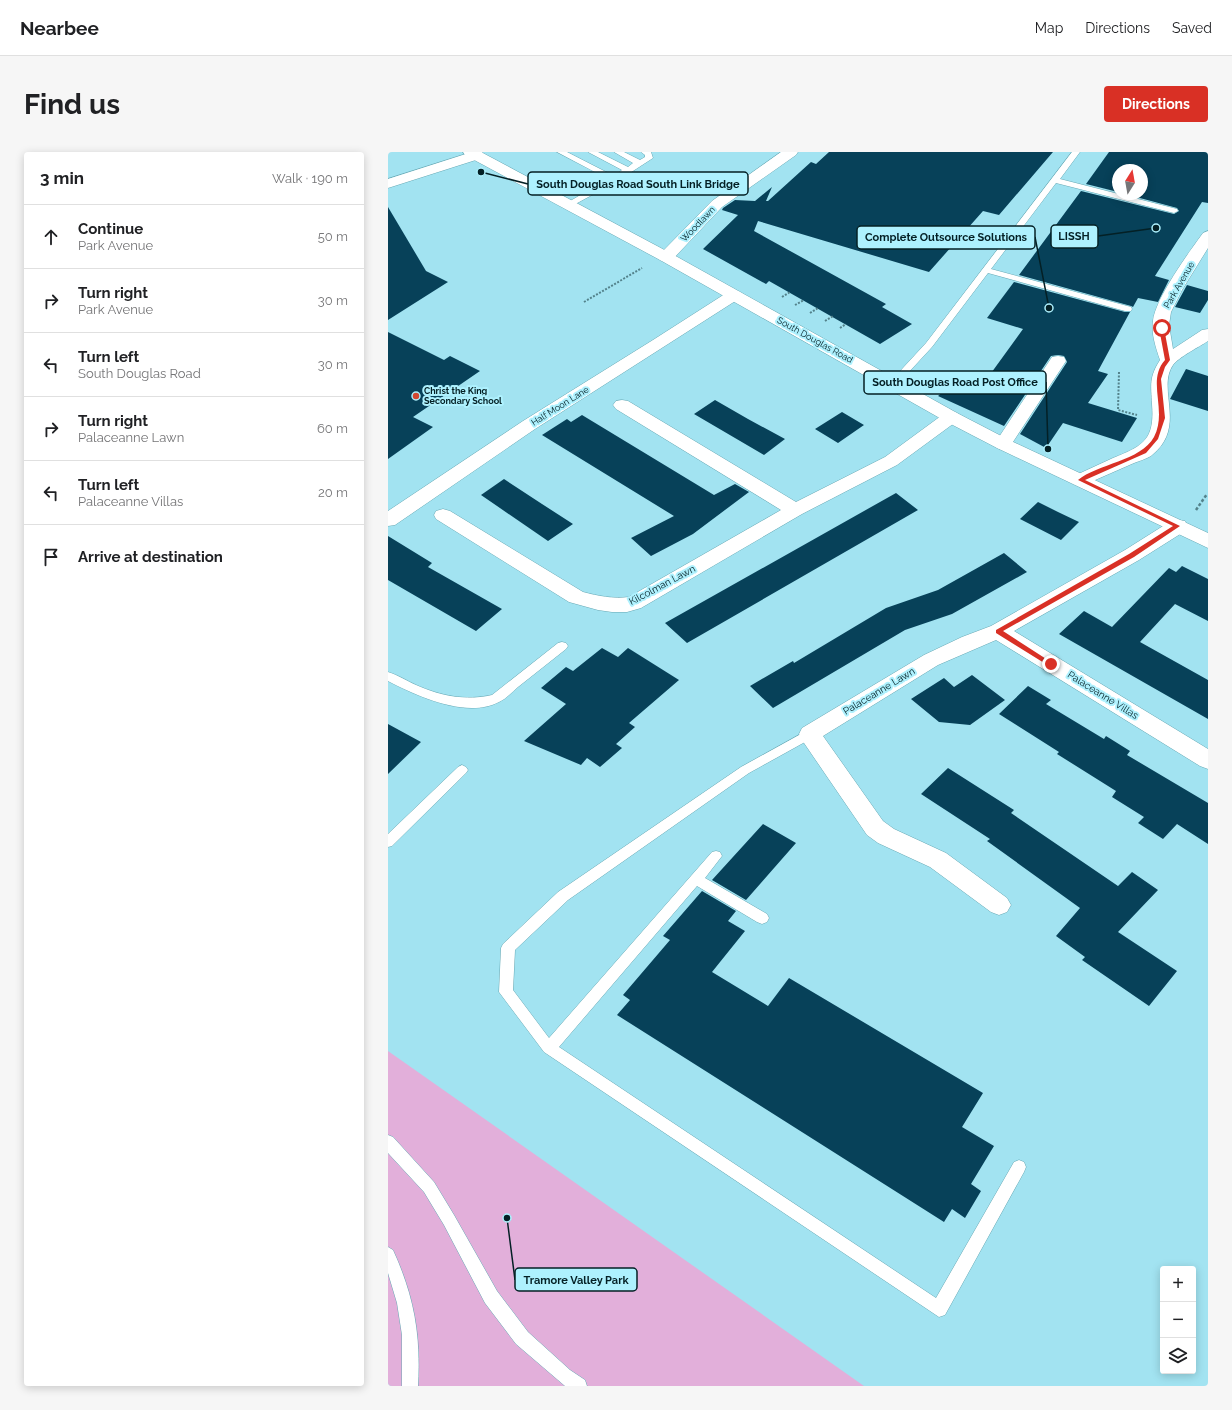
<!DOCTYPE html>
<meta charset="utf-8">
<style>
:root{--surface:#fff;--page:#f6f6f6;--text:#202124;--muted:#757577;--line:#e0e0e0;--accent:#d93025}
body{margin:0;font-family:Raleway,sans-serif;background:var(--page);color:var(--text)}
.controls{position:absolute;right:12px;bottom:12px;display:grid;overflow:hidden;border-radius:4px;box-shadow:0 2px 10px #0003}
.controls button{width:36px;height:36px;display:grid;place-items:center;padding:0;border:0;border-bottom:1px solid var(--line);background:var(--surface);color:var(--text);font:20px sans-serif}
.compass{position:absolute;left:724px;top:12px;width:36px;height:36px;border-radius:50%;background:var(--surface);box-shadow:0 2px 10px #0003;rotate:11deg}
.stop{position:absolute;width:12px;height:12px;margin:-9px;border:3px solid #d93025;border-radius:50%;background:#fff}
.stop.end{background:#d93025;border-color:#fff;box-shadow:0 1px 4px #0008}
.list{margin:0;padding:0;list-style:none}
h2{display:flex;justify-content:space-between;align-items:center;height:52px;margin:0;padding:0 16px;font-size:17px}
h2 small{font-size:13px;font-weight:400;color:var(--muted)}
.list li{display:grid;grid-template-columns:26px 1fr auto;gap:12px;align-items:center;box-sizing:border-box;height:64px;padding:0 16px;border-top:1px solid var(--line)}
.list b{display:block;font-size:15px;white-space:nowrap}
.list p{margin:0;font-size:13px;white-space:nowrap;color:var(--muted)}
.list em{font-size:13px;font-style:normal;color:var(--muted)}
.icon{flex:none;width:22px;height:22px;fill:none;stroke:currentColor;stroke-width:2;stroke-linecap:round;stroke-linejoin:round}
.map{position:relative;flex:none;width:820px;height:1234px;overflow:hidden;border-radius:4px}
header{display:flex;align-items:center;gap:24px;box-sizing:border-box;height:56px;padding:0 20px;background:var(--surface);border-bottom:1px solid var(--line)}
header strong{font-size:19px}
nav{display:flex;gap:22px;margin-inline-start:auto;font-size:14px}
.intro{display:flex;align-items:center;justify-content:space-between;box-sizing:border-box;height:96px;padding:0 24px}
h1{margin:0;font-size:28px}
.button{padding:10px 18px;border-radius:4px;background:var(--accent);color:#fff;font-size:14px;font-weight:700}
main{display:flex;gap:24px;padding:0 24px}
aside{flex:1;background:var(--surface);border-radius:4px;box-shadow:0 2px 10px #0003}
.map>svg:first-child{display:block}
</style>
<header>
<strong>Nearbee</strong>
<nav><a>Map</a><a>Directions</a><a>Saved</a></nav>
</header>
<div class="intro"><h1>Find us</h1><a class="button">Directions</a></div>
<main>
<aside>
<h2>3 min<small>Walk · 190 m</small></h2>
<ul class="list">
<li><svg class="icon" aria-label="ahead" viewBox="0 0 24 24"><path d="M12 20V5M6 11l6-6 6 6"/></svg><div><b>Continue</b><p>Park Avenue</p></div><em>50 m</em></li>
<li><svg class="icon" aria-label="right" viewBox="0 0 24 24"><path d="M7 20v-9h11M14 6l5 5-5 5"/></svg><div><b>Turn right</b><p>Park Avenue</p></div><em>30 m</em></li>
<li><svg class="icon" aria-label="left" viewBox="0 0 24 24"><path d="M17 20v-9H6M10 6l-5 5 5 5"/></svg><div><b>Turn left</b><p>South Douglas Road</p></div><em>30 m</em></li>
<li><svg class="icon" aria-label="right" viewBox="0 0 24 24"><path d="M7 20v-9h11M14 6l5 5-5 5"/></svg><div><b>Turn right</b><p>Palaceanne Lawn</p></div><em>60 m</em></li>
<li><svg class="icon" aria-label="left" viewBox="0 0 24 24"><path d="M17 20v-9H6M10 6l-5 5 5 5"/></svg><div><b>Turn left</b><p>Palaceanne Villas</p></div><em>20 m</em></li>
<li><svg class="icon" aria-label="arrive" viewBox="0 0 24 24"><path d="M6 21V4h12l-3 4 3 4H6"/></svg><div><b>Arrive at destination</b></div></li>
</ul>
</aside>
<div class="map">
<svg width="820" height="1234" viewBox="0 0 820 1234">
<rect width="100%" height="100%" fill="#a2e3f1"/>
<path fill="#e2afda" d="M0 899 476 1234H0Z"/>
<path fill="#074159" d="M441 0H665L611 63 595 59 541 120 370 69 366 79 498 152 494 155 524 172 492 192 381 129 378 132 315 97 350 63 334 58 335 56 347 48 367 49 384 35 378 49H380L423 10 428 12Z
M721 0H820V51L814 50 767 124 781 128 770 150 750 146 745 155 743 154 631 123 693 39 786 62 791 59 789 56 737 42H754V18H730V40L698 32Z
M0 55 38 119 60 130 0 168Z
M626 130 737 160H742L710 219 720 222 700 251 749 266 734 290 675 271 658 296 632 282 679 210 676 204 670 203 663 204 616 274 550 244 572 225 593 235 635 177 599 166Z
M799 133 820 139V148L812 161 787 155Z
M0 180 56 208 62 204 92 219 25 265 45 275 0 307Z
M798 217 820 224V259L782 247Z
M327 248 360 267 397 287 376 303 306 262Z
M454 260 476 273 450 291 427 277Z
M194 263 326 343 347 332 361 340 305 382 263 404 243 386 286 364 154 283 179 267 183 270Z
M116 327 154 352 185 372 160 389 93 343Z
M508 341 530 358 299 491 277 471Z
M650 350 670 360 691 370 673 388 632 367Z
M0 384 44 411 40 415 114 457 88 479 0 428Z
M616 401 639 420 564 462 517 478 385 556 362 534 405 509 406 511 498 456 550 438Z
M794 414 820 427V469L787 452 752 490 820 528V567L671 482 696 459 724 475 781 416 788 420Z
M214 496 230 505 240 496 291 528 241 571 247 575 228 592 234 596 212 615 199 606 193 613 136 589 178 552 153 536 178 515 185 519Z
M584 523 617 548 582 573 551 570 523 547 556 526 566 535Z
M640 534 663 548 658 552 716 587 718 584 742 599 739 603 820 651V692L789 672 775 687 750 671 756 665 724 645 728 639 669 602 671 600 611 562Z
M0 572 33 590 0 622Z
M560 616 626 658 623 661 730 734 744 720 770 738 730 780 789 819 761 854 694 808 697 805 668 784 692 756 599 689 602 687 533 642Z
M375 672 408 691 358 748 324 728Z
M314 739 348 759 340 769 357 779 324 820 380 854 401 826 595 941 574 975 606 994 583 1032 593 1039 577 1066 564 1057 556 1070 229 863 242 848 235 843 282 788 275 784Z"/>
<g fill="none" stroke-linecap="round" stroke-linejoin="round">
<defs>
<path id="lane" d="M169 0H179L226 24 234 18 200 0H210L240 15 245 11 226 0H236L252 8 257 5V3L253 0H263L265 6 228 30 180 56H177V52L220 27Z
M684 0H692L672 27 789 57 790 59 786 61 668 31 603 117 743 155 744 157 743 159H737L600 121 544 195 508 234H502L500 232 502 230 538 191Z
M174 490 178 491 180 494 178 497C162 510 146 522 130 535 124 540 118 547 111 550 79 567 29 544 0 529V520C10 523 19 529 28 533 53 544 77 549 104 543L170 491Z
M422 577 426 579 428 582 426 585 361 621 180 748 127 798 125 838 161 886 324 700 328 699 332 700 334 704 317 726 379 762 381 766 379 770 374 772 369 770 309 734 171 895 548 1146 626 1010 631 1008 636 1010 638 1015 636 1020 557 1163 551 1165 156 900 111 840 113 796 115 792 170 740 353 615Z
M74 613 78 615 80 618 78 621 4 694 0 695V682L70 615Z
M0 983 5 985 46 1030 66 1063 109 1139 140 1180 182 1218 197 1228 199 1234H177L128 1192 97 1151 56 1073 36 1040 0 1001Z
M0 1095 5 1098C26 1144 33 1183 30 1234H14V1183L9 1151 0 1121Z"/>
<path id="street" d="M84 0H94L96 3 94 6 0 36V27Z
M393 0H410L408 3 334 55 284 108 278 110 272 108 270 105 272 102 324 49Z
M820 79V96L794 138 783 160 781 173 785 197 814 178 820 177V189C811 195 791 205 785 213 768 238 800 275 763 304 758 307 751 309 746 311 730 318 714 325 698 332L692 334 686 332 683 328 686 324C699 318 712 312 725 306 755 294 767 288 764 252 763 233 761 225 772 208 768 196 763 182 765 169 767 147 801 100 815 81Z
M346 138 352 140 354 143 352 146 147 277 7 373 0 374V359L135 269 265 188 340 140Z
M670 204 676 205 678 209 621 296 615 298 609 296 606 292 609 288 664 205Z
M234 248 240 249 408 350 497 305 557 261 563 259 569 261 572 265 569 269 509 313 414 362 253 456 239 460H224L210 458 181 450 48 367 46 363 48 359 55 357 62 359 195 440C210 444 225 447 241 445L393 358 228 257 225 253 228 249Z
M790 368 797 369 799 374 797 379 751 408 626 479 820 597V617L812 614 608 488 550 513 435 584 495 669 506 677 558 701 619 746 623 753 619 760 611 763 603 760 542 715 490 691 479 683 414 588 411 582 414 576 536 503 574 485 603 474 737 398 783 369Z"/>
<path id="secondary" d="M75 0H93L284 102 569 261 621 288 820 381V396L609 296 557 269 272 108 77 3Z"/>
</defs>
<use href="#lane" stroke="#67a8b4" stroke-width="1"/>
<use href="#street" stroke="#67a8b4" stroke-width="1"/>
<use href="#secondary" stroke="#67a8b4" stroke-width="1"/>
<path stroke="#53828b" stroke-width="2" stroke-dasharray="2 1.5" stroke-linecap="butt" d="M394 145 402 140
M196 150 254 116
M407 153 416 148
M422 161 430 156
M437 169 445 164
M452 176 458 172
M731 220 730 258 749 263"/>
<path stroke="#53828b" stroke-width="2.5" stroke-dasharray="3 2" stroke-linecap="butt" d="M808 358 819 342"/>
<use href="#lane" fill="#fff" fill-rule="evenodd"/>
<use href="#street" fill="#fff" fill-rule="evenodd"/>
<use href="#secondary" fill="#fff" fill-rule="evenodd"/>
</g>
<path fill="#d93025" d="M774 175 776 176 782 208 777 215 773 227 777 266 770 287 758 301 697 328 792 374 746 405 615 479 666 512 665 514H661L608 481V478L741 402 785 374 690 328C709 312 753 309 766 285 780 258 758 229 777 208L771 176Z"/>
<circle fill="#d34731" stroke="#aef1fe" stroke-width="1.5" cx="28" cy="244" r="4"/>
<g text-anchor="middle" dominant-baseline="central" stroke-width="4" stroke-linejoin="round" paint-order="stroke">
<g font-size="9" fill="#042025" stroke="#aef1fe">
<text transform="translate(310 72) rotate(-46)">Woodlawn</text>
<text transform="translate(791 133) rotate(-60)">Park Avenue</text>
<text transform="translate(427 188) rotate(29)">South Douglas Road</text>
<text transform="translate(172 254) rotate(-32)">Half Moon Lane</text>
</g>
<g font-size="9" font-weight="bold" fill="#042025" stroke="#aef1fe" text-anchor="start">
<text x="36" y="239">Christ the King<tspan x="36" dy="10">Secondary School</tspan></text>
</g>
<g font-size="10" fill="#042025" stroke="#aef1fe">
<text transform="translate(274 433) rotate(-28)">Kilcolman Lawn</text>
<text transform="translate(491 539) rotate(-31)">Palaceanne Lawn</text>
<text transform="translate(715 543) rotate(32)">Palaceanne Villas</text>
</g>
</g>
<path fill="none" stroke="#042025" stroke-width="1.5" d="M93 20L140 32M768 76L710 84M661 156L647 85M660 297L658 230M119 1066L127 1128"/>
<g fill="#042025" stroke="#aef1fe" stroke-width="1.5">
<circle cx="93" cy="20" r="4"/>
<circle cx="768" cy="76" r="4"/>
<circle cx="661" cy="156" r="4"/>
<circle cx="660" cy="297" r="4"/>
<circle cx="119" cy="1066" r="4"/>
</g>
<g fill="#aef1fe" stroke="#042025" stroke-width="1.5">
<rect x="140" y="20" width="220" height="23" rx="4"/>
<rect x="663" y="73" width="47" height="23" rx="4"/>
<rect x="469" y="74" width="178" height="23" rx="4"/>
<rect x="476" y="219" width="182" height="23" rx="4"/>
<rect x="127" y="1116" width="122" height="23" rx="4"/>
</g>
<g font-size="11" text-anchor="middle" font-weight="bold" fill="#042025">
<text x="250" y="36">South Douglas Road South Link Bridge</text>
<text x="686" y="88">LISSH</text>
<text x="558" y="89">Complete Outsource Solutions</text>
<text x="567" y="234">South Douglas Road Post Office</text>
<text x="188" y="1132">Tramore Valley Park</text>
</g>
</svg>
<div class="controls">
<button>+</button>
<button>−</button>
<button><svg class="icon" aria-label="layers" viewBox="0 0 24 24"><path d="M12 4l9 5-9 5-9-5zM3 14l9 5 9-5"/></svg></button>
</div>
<svg class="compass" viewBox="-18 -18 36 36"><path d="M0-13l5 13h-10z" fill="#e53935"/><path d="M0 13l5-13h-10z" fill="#757577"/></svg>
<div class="stop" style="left:774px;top:176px"></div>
<div class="stop end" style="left:663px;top:512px"></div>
</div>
</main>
